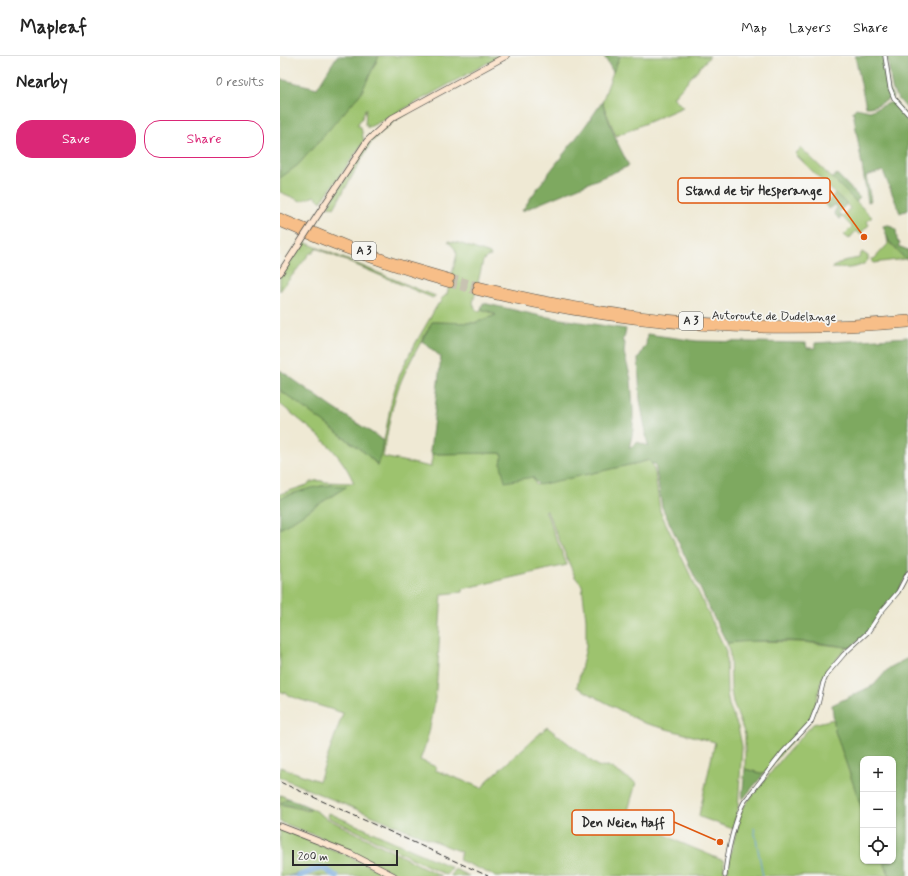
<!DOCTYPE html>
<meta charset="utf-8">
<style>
:root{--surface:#fff;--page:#f6f6f6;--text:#222;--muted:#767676;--line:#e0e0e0;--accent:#db2777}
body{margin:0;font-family:Mynerve,sans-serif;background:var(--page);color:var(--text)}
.controls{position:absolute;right:12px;bottom:12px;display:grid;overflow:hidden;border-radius:8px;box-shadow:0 1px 3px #0004}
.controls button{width:36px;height:36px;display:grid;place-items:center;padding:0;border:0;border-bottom:1px solid var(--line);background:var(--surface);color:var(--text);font:20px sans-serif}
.scale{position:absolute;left:12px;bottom:10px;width:106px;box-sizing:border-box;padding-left:4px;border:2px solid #2b2b2b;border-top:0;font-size:11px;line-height:14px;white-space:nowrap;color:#2b2b2b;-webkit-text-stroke:3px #f6f6f2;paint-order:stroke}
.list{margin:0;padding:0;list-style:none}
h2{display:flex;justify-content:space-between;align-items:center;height:52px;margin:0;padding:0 16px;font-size:17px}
h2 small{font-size:13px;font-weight:400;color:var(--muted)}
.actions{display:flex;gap:8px;padding:12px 16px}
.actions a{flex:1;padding:9px 0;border:1px solid var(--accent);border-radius:16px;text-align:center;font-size:14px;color:var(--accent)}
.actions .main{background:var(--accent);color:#fff}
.icon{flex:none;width:22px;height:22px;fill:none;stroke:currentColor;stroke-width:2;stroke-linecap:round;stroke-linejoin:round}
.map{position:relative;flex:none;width:628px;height:820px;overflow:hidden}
header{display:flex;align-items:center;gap:24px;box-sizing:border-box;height:56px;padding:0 20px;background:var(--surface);border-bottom:1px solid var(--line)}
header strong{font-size:19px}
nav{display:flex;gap:22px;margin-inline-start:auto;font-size:14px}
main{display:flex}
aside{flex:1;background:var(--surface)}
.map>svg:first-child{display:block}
</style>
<header>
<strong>Mapleaf</strong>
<nav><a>Map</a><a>Layers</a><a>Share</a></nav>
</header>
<main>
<aside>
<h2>Nearby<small>0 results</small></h2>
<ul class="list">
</ul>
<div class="actions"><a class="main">Save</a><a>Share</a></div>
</aside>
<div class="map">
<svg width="628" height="820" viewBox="0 0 628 820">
<rect width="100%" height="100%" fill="#f6f6f2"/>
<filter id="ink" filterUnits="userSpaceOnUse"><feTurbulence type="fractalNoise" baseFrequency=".025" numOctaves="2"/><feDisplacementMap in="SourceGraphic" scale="8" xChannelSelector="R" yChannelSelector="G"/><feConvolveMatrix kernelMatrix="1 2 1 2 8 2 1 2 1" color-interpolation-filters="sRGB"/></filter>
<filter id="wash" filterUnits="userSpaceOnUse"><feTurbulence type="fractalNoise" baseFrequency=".012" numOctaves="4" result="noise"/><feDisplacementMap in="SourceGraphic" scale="16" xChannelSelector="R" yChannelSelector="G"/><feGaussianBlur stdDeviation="0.9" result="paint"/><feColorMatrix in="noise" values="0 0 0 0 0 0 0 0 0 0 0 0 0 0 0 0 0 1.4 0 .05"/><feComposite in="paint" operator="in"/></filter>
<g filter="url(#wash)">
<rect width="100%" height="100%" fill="#efe9d4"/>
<path fill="#9dc36e" stroke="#64774c" d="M99 0H220L108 62 87 72V68L85 69 86 53H85L82 62 77 69 81 71 84 86 41 146 35 140 21 145 0 136V122L18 109 81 37Z
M340 0H430L393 41 403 51 336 80 322 46 333 16Z
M126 55 128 57 117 63 100 77 91 87 54 152 48 150 85 91 102 73Z
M521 92 592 161 587 166 589 169 580 178 576 175 569 183 564 179 572 171 562 161 570 152 515 98Z
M606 176 609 186 625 203 593 207 591 203H594L608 188Z
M168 185 179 187 210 198 211 200 207 201 203 205 193 247C194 251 196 255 200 256L201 253 216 259 195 267 152 266C142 285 130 304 122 323 111 348 108 375 103 401L151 411V406L152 404V398L221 397 222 401 221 409 253 421 256 429 358 407 370 404 372 408 375 417 380 455 446 595 447 637 449 649 458 671 462 690 458 753 453 773 420 761 419 759 435 686 364 667 297 631 306 591V563L302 529 295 521 266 453 265 454 287 509 182 533 183 536 162 538C157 594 161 652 140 704L156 711 155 714 202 732 207 725 267 671 319 711 328 710 356 727 347 758 399 786 444 805V820H215L179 804 181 796 27 733 0 721V711L39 725 63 657 15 642 0 635V473L66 430H41L0 442V438L27 429C31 425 40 423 44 426L74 427C58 390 30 373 0 348V334L85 397 97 409C107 383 107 355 116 329 125 302 142 277 155 253L158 248 162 246 160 244 167 238 177 198 175 193Z
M24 186 142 235 156 240 153 242 36 192 33 197H30L0 235V220Z
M582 196 588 200V204C582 213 562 213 552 212L563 205 579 202Z
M466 585 522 586 567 591 545 617 541 626 536 647 529 665 484 718 465 713V679L453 646 451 635 450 599 447 587Z
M554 663 555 675 583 756V805H603L610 820H447L449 803 462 753 465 749 504 700 533 668Z
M0 739 8 742 0 748 29 755 31 752 46 762 161 820H120L43 782 0 766Z
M49 757 171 811 166 819 48 761Z
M0 773 67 799 109 820H25L38 813 8 820H0Z
M174 813 189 820H171Z"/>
<path fill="#7ea961" stroke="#546a46" d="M57 0H99L81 37 18 109 0 122V23L37 32Z
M324 0H340L333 16Z
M575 0H603L608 32 613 41C605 45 595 52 586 51Z
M607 0H628V54L615 39 612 32Z
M614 45 628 62V154L620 157 603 115 586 120 591 145 588 146 573 55 576 52 590 55Z
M322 46 336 84 349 110 242 155C266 117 297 84 322 46Z
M557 118 580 142 576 146 552 122Z
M555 137 567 148 558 157 562 161 559 163 554 157 557 151 555 149 549 153 545 149Z
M607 169H609L616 173 617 184 620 187 618 190 628 194V203H625L609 185 603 170Z
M203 247 261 260 346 273 344 282 342 284 345 287 344 297 351 323 353 353V375L349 393 358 386 368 390 360 344 358 303 365 290H366L367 278 417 285 526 287 527 292H535V287L628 281V517L618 536 601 556 588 576 571 592C531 584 487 583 447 587L432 558 382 451 375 408H372L369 404 358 407 259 429 255 425 253 421 225 426 221 409 222 401 221 397 152 398 150 396 161 301 142 285 152 266 195 267 216 259 211 256 201 253Z
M0 314 52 351 103 384 101 397 97 410 96 407 85 397 0 334Z
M52 429 66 430V431L0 473V442C17 436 34 430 52 429Z
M628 602V820H610L603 805H613V703H583V756L555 675 552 649 594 629 609 612Z
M465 713 484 718 463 743H462Z
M8 742 31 752V754L0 748Z"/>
<path fill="#6ea4dc" stroke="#4c6884" d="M40 812 25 820H8L26 816 30 813Z"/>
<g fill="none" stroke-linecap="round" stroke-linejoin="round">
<path stroke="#6ea4dc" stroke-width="1" d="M474 772 483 820"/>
<path stroke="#6ea4dc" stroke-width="6" d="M19 820C26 818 38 810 45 813 49 815 51 818 56 820"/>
</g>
</g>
<g filter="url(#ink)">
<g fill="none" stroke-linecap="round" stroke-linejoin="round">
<path stroke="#c8c3b2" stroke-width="7" stroke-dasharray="7 3.5" stroke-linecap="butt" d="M171 222 197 229
M170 228 196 235"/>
<defs>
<path id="street" d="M605 0 610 32 614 42 628 58
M445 820C446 801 455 762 464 746L503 696 531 666 538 648 543 627 547 618 564 598 588 576 601 556 618 536 628 517"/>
<path id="secondary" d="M45 148 87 85 112 62 226 0
M0 217 17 191
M0 770 71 798 114 820"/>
<path id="highway" d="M0 161 68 189 112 205 171 222
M0 167C55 191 112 212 170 228
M197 229C338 264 483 277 628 263
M196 235C337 270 483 281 628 268"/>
</defs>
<use href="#street" stroke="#484844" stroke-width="5"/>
<use href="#secondary" stroke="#484844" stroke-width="7"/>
<use href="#highway" stroke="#484844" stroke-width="8"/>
<use href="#street" stroke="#fff" stroke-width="3.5"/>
<use href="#secondary" stroke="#fce5cf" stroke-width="5.5"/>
<use href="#highway" stroke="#f7be88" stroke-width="7"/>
<path stroke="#2b2b2b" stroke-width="1" stroke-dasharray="6 3" stroke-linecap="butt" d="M0 726 208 820"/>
<defs>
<path id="secondary-bridge" d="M17 191 45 148"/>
</defs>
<use href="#secondary-bridge" stroke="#484844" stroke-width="7" stroke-linecap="butt"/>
<use href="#secondary-bridge" stroke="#fce5cf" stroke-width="5.5"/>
</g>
</g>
<g text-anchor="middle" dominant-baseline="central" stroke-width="3.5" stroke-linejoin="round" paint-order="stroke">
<g fill="#f6f6f2" stroke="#686867" stroke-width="1">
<rect x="72" y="186" width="24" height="18" rx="3"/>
<rect x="399" y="256" width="24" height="18" rx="3"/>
</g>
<g font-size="11" font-weight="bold" fill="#2b2b2b">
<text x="84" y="195">A 3</text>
<text x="411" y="265">A 3</text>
</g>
<g font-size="12" fill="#2b2b2b" stroke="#f6f6f2">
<text transform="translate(494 261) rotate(1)">Autoroute de Dudelange</text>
</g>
</g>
<path fill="none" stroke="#df570e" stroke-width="1.5" d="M584 181L550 134M440 786L394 766"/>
<g fill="#df570e" stroke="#f6f6f2" stroke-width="1.5">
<circle cx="584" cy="181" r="4"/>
<circle cx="440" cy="786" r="4"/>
</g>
<g fill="#f6f6f2" stroke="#df570e" stroke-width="1.5">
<rect x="398" y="122" width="152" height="25" rx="4"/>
<rect x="292" y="754" width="102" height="25" rx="4"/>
</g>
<g font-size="13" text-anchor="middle" font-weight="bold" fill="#2b2b2b">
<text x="474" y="139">Stand de tir Hesperange</text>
<text x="343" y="771">Den Neien Haff</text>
</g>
</svg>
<div class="controls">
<button>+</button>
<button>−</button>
<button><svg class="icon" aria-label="locate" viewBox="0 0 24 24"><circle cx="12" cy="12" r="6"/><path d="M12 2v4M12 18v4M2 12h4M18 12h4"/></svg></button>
</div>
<div class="scale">200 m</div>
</div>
</main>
